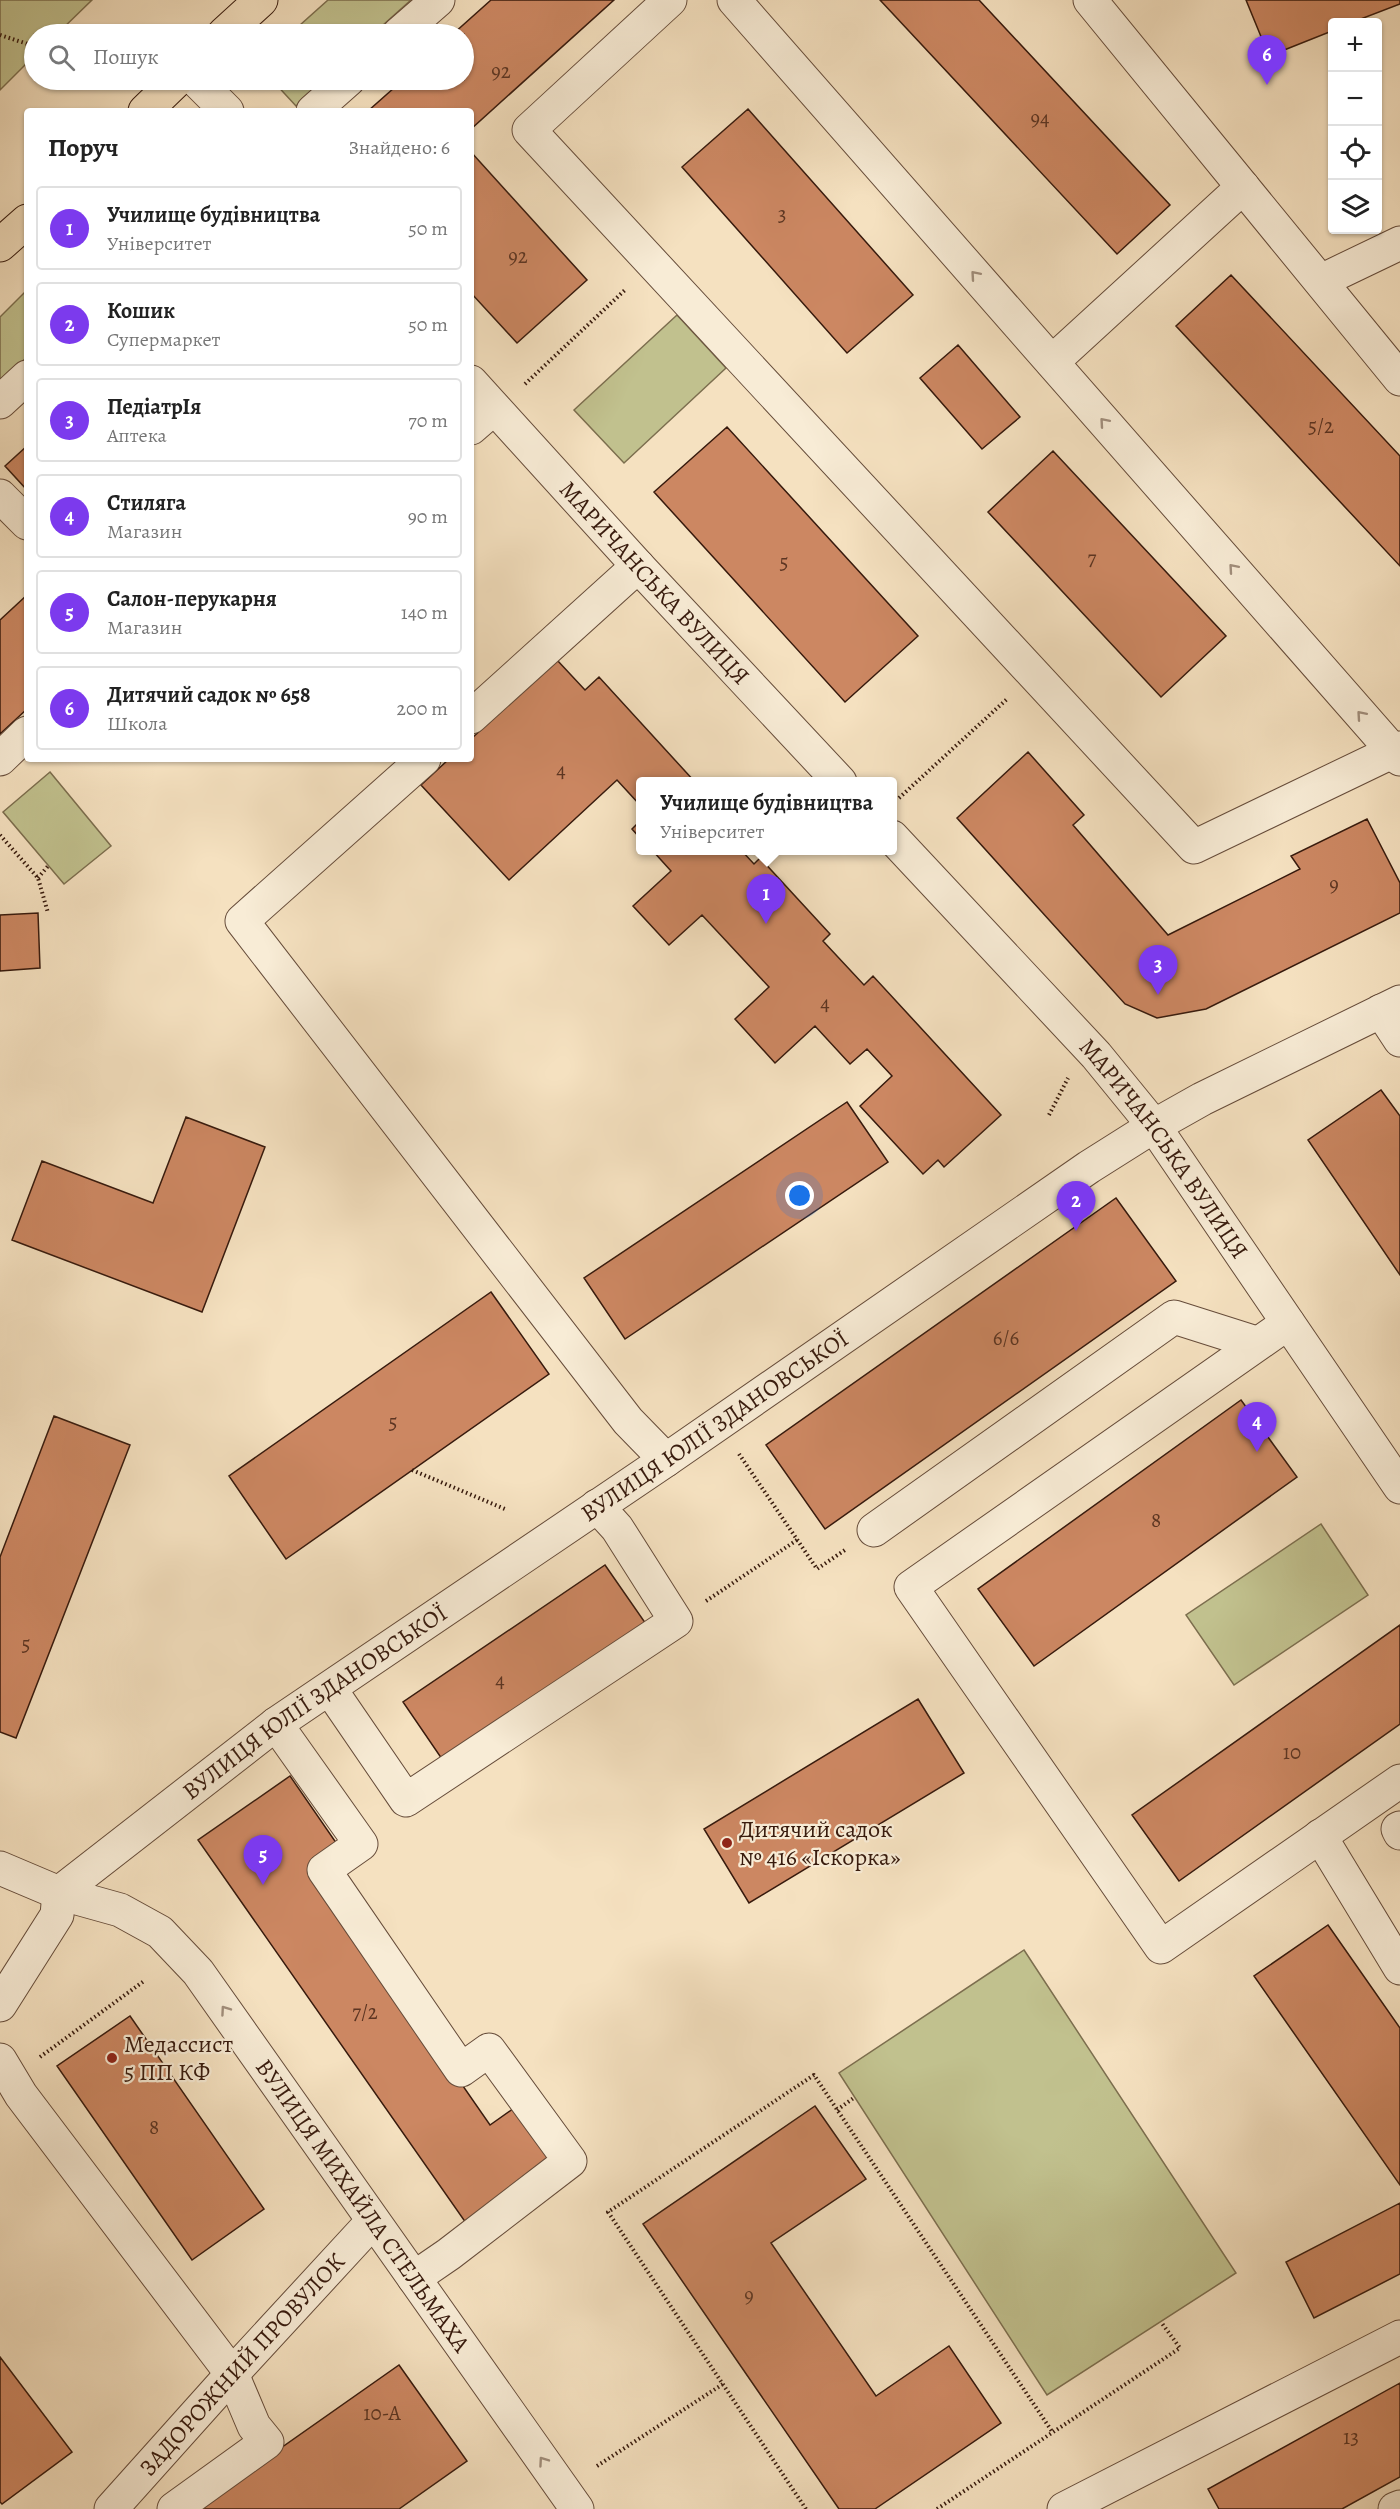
<!DOCTYPE html>
<html lang="uk">
<meta charset="utf-8">
<style>
:root{--surface:#fff;--page:#f2f2f2;--text:#222;--muted:#767676;--line:#e0e0e0;--accent:#7c3aed}
body{margin:0;font-family:Alegreya,serif;background:var(--page);color:var(--text)}
.controls{position:absolute;right:18px;top:18px;display:grid;overflow:hidden;border-radius:6px;box-shadow:0 2px 4px #0004}
.controls button{width:54px;height:54px;display:grid;place-items:center;padding:0;border:0;border-bottom:2px solid var(--line);background:var(--surface);color:var(--text);font:30px sans-serif}
.you{position:absolute;left:800px;top:1196px;width:21px;height:21px;margin:-15px;border:4px solid #fff;border-radius:50%;background:#1a73e8;box-shadow:0 0 0 9px #1a73e833}
.badge{display:grid;place-items:center;width:39px;height:39px;border-radius:50%;background:var(--accent);color:#fff;font-size:20px;font-weight:700}
.pin{position:absolute;translate:-50% -50px;filter:drop-shadow(0 2px 3px #0008)}
.pin::after{content:'';position:absolute;top:32px;width:21px;height:18px;background:inherit;clip-path:polygon(0 0,100% 0,50% 100%)}
.popup{position:absolute;left:636px;top:777px;width:261px;height:78px;box-sizing:border-box;display:grid;place-content:center;border-radius:6px;background:var(--surface);filter:drop-shadow(0 2px 4px #0005);font-size:20px;white-space:nowrap;color:var(--muted)}
.popup b{font-size:22px;color:var(--text)}
.popup::after{content:'';position:absolute;left:50%;top:100%;margin-left:-12px;border:12px solid transparent;border-top-color:var(--surface)}
.list{margin:0;padding:0;list-style:none}
h2{display:flex;justify-content:space-between;align-items:center;height:78px;margin:0;padding:0 24px;font-size:26px}
h2 small{font-size:20px;font-weight:400;color:var(--muted)}
.list li{display:grid;grid-template-columns:39px 1fr auto;gap:18px;align-items:center;box-sizing:border-box;height:84px;margin:0 12px 12px;padding:0 12px;border:2px solid var(--line);border-radius:6px}
.list b{display:block;font-size:22px;white-space:nowrap}
.list p{margin:0;font-size:20px;white-space:nowrap;color:var(--muted)}
.list em{font-size:20px;font-style:normal;color:var(--muted)}
.icon{flex:none;width:33px;height:33px;fill:none;stroke:currentColor;stroke-width:2;stroke-linecap:round;stroke-linejoin:round}
.map{position:relative;flex:none;width:1400px;height:2509px;overflow:hidden}
.search{position:absolute;background:var(--surface);box-shadow:0 2px 4px #0004;left:24px;top:24px;width:450px;height:66px;display:flex;align-items:center;gap:15px;box-sizing:border-box;padding:0 21px;border-radius:33px;color:var(--muted);font-size:22px}
.panel{position:absolute;background:var(--surface);box-shadow:0 2px 4px #0004;left:24px;top:108px;width:450px;height:654px;border-radius:6px}
.map>svg:first-child{display:block}
</style>
<div class="map">
<svg width="1400" height="2509" viewBox="0 0 1400 2509">
<rect width="100%" height="100%" fill="#f5e1c0"/>
<filter id="stains"><feTurbulence type="fractalNoise" baseFrequency=".00333" numOctaves="4"/><feColorMatrix values="0 0 0 0 .2 0 0 0 0 .09 0 0 0 0 .02 0 0 0 .5 -.17"/></filter>
<radialGradient id="worn" r=".72"><stop offset=".6" stop-color="#630" stop-opacity="0"/><stop offset="1" stop-color="#630" stop-opacity=".3"/></radialGradient>
<path fill="#c1c18e" stroke="#7c6e4e" stroke-width="1.5" d="M0 0H92L57 34H34V56L0 90Z
M328 0H411L373 34H290Z
M272 80H325L296 106Z
M27 290V357L0 383V317Z
M677 315 726 368 624 463 574 410Z
M50 772 111 846 64 884 3 812Z
M1321 1524 1368 1595 1234 1685 1186 1615Z
M1024 1950 1236 2273 1047 2395 839 2073Z"/>
<path fill="#cc8762" stroke="#371a0d" stroke-width="1.5" d="M491 0H614L471 129V111H368L403 80H464V34H453Z
M880 0H979L1170 205 1117 254Z
M1246 0H1400V4L1353 22H1332V31L1269 56Z
M748 109 913 295 847 353 682 167Z
M471 152 587 280 517 343 471 293Z
M1231 275 1400 456V566L1176 326Z
M958 345 1020 417 982 449 920 378Z
M727 427 918 636 845 702 654 492Z
M27 446V490L5 466Z
M1053 451 1226 636 1161 697 988 512Z
M27 595V709L0 734V620Z
M557 660 585 690 599 677 695 782H640V805L617 780 509 880 421 785 449 759H471V739Z
M1028 752 1084 815 1073 825 1168 935 1300 869 1291 856 1367 819 1400 883V913L1206 1009 1157 1018 1125 1004 957 818Z
M640 821V838L632 829Z
M652 850H741L754 864 760 858 830 934 823 941 864 985 873 976 1001 1115 944 1167 938 1160 923 1174 860 1106 892 1076 867 1049 850 1064 815 1026 775 1063 735 1019 769 987 702 915 669 945 633 906 671 871Z
M38 913 40 968 0 971V915Z
M1381 1090 1400 1116V1275L1308 1140Z
M847 1102 888 1162 625 1339 584 1278Z
M186 1117 265 1147 202 1312 12 1240 42 1161 153 1203Z
M1116 1198 1176 1281 825 1529 766 1445Z
M491 1292 549 1374 286 1559 229 1476Z
M1241 1400 1297 1477 1034 1666 978 1589Z
M54 1416 130 1445 16 1738 0 1732V1557Z
M605 1565 646 1624 444 1762 403 1702Z
M1400 1625V1724L1179 1881 1132 1815Z
M918 1699 964 1773 749 1903 704 1829Z
M290 1776 337 1844 309 1864 490 2125 517 2106 555 2161 466 2223 198 1840Z
M1328 1925 1400 2028V2185L1254 1976Z
M130 2016 264 2209 192 2260 57 2066Z
M815 2106 866 2179 771 2243 876 2396 949 2346 1001 2423 875 2509H839L643 2224Z
M1400 2203V2274L1314 2318 1286 2262Z
M0 2357 72 2452 2 2504 0 2502Z
M399 2365 467 2461 399 2509H194Z
M1400 2383V2477L1342 2509H1219L1208 2489Z"/>
<g fill="none" stroke-linecap="round" stroke-linejoin="round">
<defs>
<g id="minor">
<path d="M670 0 529 130 1194 847 1400 748"/>
<path d="M734 0 1400 759"/>
<path d="M1090 0 1400 379"/>
<path d="M399 34 438 0"/>
<path d="M196 80 227 111"/>
<path d="M313 111 348 80"/>
<path d="M1321 281 1400 243"/>
<path d="M1052 362 1243 187"/>
<path id="s1" d="M471 382 638 566 840 782"/>
<path d="M0 402 27 377"/>
<path d="M471 428 494 408"/>
<path d="M0 496 27 523"/>
<path d="M471 717 638 566"/>
<path d="M0 759 27 733"/>
<path d="M424 759 242 921 628 1421 666 1460"/>
<path id="s2" d="M892 837 1096 1055 1154 1126 1400 1487"/>
<path d="M1381 1011 1400 1040"/>
<path d="M1288 1323 911 1587 1161 1947 1400 1781"/>
<path d="M874 1530 1174 1317 1256 1343"/>
<path d="M330 1689 406 1800 676 1621 617 1528 597 1506"/>
<path d="M276 1724 361 1844 324 1870 461 2070 489 2050 570 2161 449 2254 414 2278"/>
<path d="M1400 1828 1398 1829 1400 1833"/>
<path d="M1320 1836 1400 1968"/>
<path id="s3" d="M0 1868 59 1893 120 1910 160 1932 198 1972 577 2509"/>
<path id="s4" d="M0 2005 57 1915 59 1893 276 1724 666 1460 1089 1167 1154 1126 1202 1099 1400 1002"/>
<path d="M0 2060 21 2095 232 2374 254 2426 267 2442 174 2509"/>
<path id="s5" d="M111 2509 232 2374 373 2221"/>
<path d="M1064 2509 1400 2337"/>
<path d="M1395 2509 1400 2507"/>
</g>
<path id="highway" d="M224 34 261 0
M145 111 177 80
M0 245 27 221"/>
</defs>
<use href="#minor" stroke="#664c3a" stroke-width="35"/>
<use href="#highway" stroke="#371a0d" stroke-width="35"/>
<path stroke="#371a0d" stroke-width="4" stroke-dasharray="1.5 3" stroke-linecap="butt" d="M0 35 34 46
M525 384 626 289
M899 798 1007 699
M0 835 38 878 48 913
M38 878 48 866
M1049 1115 1068 1078
M739 1454 817 1569 845 1550
M412 1470 505 1509
M706 1601 797 1540
M40 2057 144 1981
M837 2110 855 2097
M597 2466 723 2384
M806 2509 608 2212 814 2075 1053 2433
M937 2509 1180 2348 1161 2322"/>
<use href="#minor" stroke="#f8ecd6" stroke-width="33"/>
<use href="#highway" stroke="#f5e1c0" stroke-width="33"/>
</g>
<defs><path id="oneway-chevron" d="M-2-3.5L2.5 0L-2 3.5" fill="none" stroke-width="1.6" stroke-linecap="round" stroke-linejoin="round" transform="scale(1.5)"/></defs>
<g stroke="#a18e7c">
<use href="#oneway-chevron" transform="translate(975 275) rotate(-131)"/>
<use href="#oneway-chevron" transform="translate(1104 422) rotate(-131)"/>
<use href="#oneway-chevron" transform="translate(1233 568) rotate(-131)"/>
<use href="#oneway-chevron" transform="translate(1361 715) rotate(-131)"/>
<use href="#oneway-chevron" transform="translate(225 2010) rotate(-125)"/>
<use href="#oneway-chevron" transform="translate(543 2461) rotate(-125)"/>
</g>
<g fill="#8f2418" stroke="#f8ecd6" stroke-width="2">
<circle cx="727" cy="1843" r="6"/>
<circle cx="112" cy="2058" r="6"/>
</g>
<g text-anchor="middle" dominant-baseline="central" stroke-width="4.5" stroke-linejoin="round" paint-order="stroke">
<g font-size="21" fill="#5c3522">
<text x="501" y="71">92</text>
<text x="1040" y="118">94</text>
<text x="782" y="214">3</text>
<text x="518" y="256">92</text>
<text x="1321" y="426">5/2</text>
<text x="1092" y="558">7</text>
<text x="784" y="562">5</text>
<text x="561" y="770">4</text>
<text x="1334" y="884">9</text>
<text x="825" y="1003">4</text>
<text x="1006" y="1338">6/6</text>
<text x="393" y="1422">5</text>
<text x="1156" y="1520">8</text>
<text x="26" y="1644">5</text>
<text x="500" y="1680">4</text>
<text x="1292" y="1752">10</text>
<text x="365" y="2012">7/2</text>
<text x="154" y="2127">8</text>
<text x="749" y="2295">9</text>
<text x="382" y="2413">10-А</text>
<text x="1351" y="2437">13</text>
</g>
<g font-size="24" fill="#371a0d" stroke="#f8ecd6">
<text stroke="none"><textPath href="#s1" startOffset="272">МАРИЧАНСЬКА ВУЛИЦЯ</textPath></text>
<text stroke="none"><textPath href="#s2" startOffset="414">МАРИЧАНСЬКА ВУЛИЦЯ</textPath></text>
<text stroke="none"><textPath href="#s4" startOffset="934">ВУЛИЦЯ ЮЛІЇ ЗДАНОВСЬКОЇ</textPath></text>
<text stroke="none"><textPath href="#s4" startOffset="448">ВУЛИЦЯ ЮЛІЇ ЗДАНОВСЬКОЇ</textPath></text>
<text stroke="none"><textPath href="#s3" startOffset="514">ВУЛИЦЯ МИХАЙЛА СТЕЛЬМАХА</textPath></text>
<text stroke="none"><textPath href="#s5" startOffset="195">ЗАДОРОЖНИЙ ПРОВУЛОК</textPath></text>
</g>
<g font-size="24" fill="#371a0d" stroke="#f8ecd6" text-anchor="start">
<text x="739" y="1829">Дитячий садок<tspan x="739" dy="28">№ 416 «Іскорка»</tspan></text>
<text x="124" y="2044">Медассист<tspan x="124" dy="28">5 ПП КФ</tspan></text>
</g>
</g>
<rect width="100%" height="100%" filter="url(#stains)"/>
<rect width="100%" height="100%" fill="url(#worn)"/>
</svg>
<div class="controls">
<button>+</button>
<button>−</button>
<button><svg class="icon" aria-label="locate" viewBox="0 0 24 24"><circle cx="12" cy="12" r="6"/><path d="M12 2v4M12 18v4M2 12h4M18 12h4"/></svg></button>
<button><svg class="icon" aria-label="layers" viewBox="0 0 24 24"><path d="M12 4l9 5-9 5-9-5zM3 14l9 5 9-5"/></svg></button>
</div>
<div class="you"></div>
<div class="pin badge" style="left:766px;top:924px">1</div>
<div class="popup"><b>Училище будівництва</b>Університет</div>
<div class="pin badge" style="left:1076px;top:1231px">2</div>
<div class="pin badge" style="left:1158px;top:995px">3</div>
<div class="pin badge" style="left:1257px;top:1452px">4</div>
<div class="pin badge" style="left:263px;top:1885px">5</div>
<div class="pin badge" style="left:1267px;top:85px">6</div>
<div class="search"><svg class="icon" aria-label="search" viewBox="0 0 24 24"><circle cx="10" cy="10" r="6"/><path d="M15 15l6 6"/></svg>Пошук</div>
<section class="panel">
<h2>Поруч<small>Знайдено: 6</small></h2>
<ul class="list">
<li><span class="badge">1</span><div><b>Училище будівництва</b><p>Університет</p></div><em>50 m</em></li>
<li><span class="badge">2</span><div><b>Кошик</b><p>Супермаркет</p></div><em>50 m</em></li>
<li><span class="badge">3</span><div><b>ПедіатрІя</b><p>Аптека</p></div><em>70 m</em></li>
<li><span class="badge">4</span><div><b>Стиляга</b><p>Магазин</p></div><em>90 m</em></li>
<li><span class="badge">5</span><div><b>Салон-перукарня</b><p>Магазин</p></div><em>140 m</em></li>
<li><span class="badge">6</span><div><b>Дитячий садок № 658</b><p>Школа</p></div><em>200 m</em></li>
</ul>
</section>
</div>
